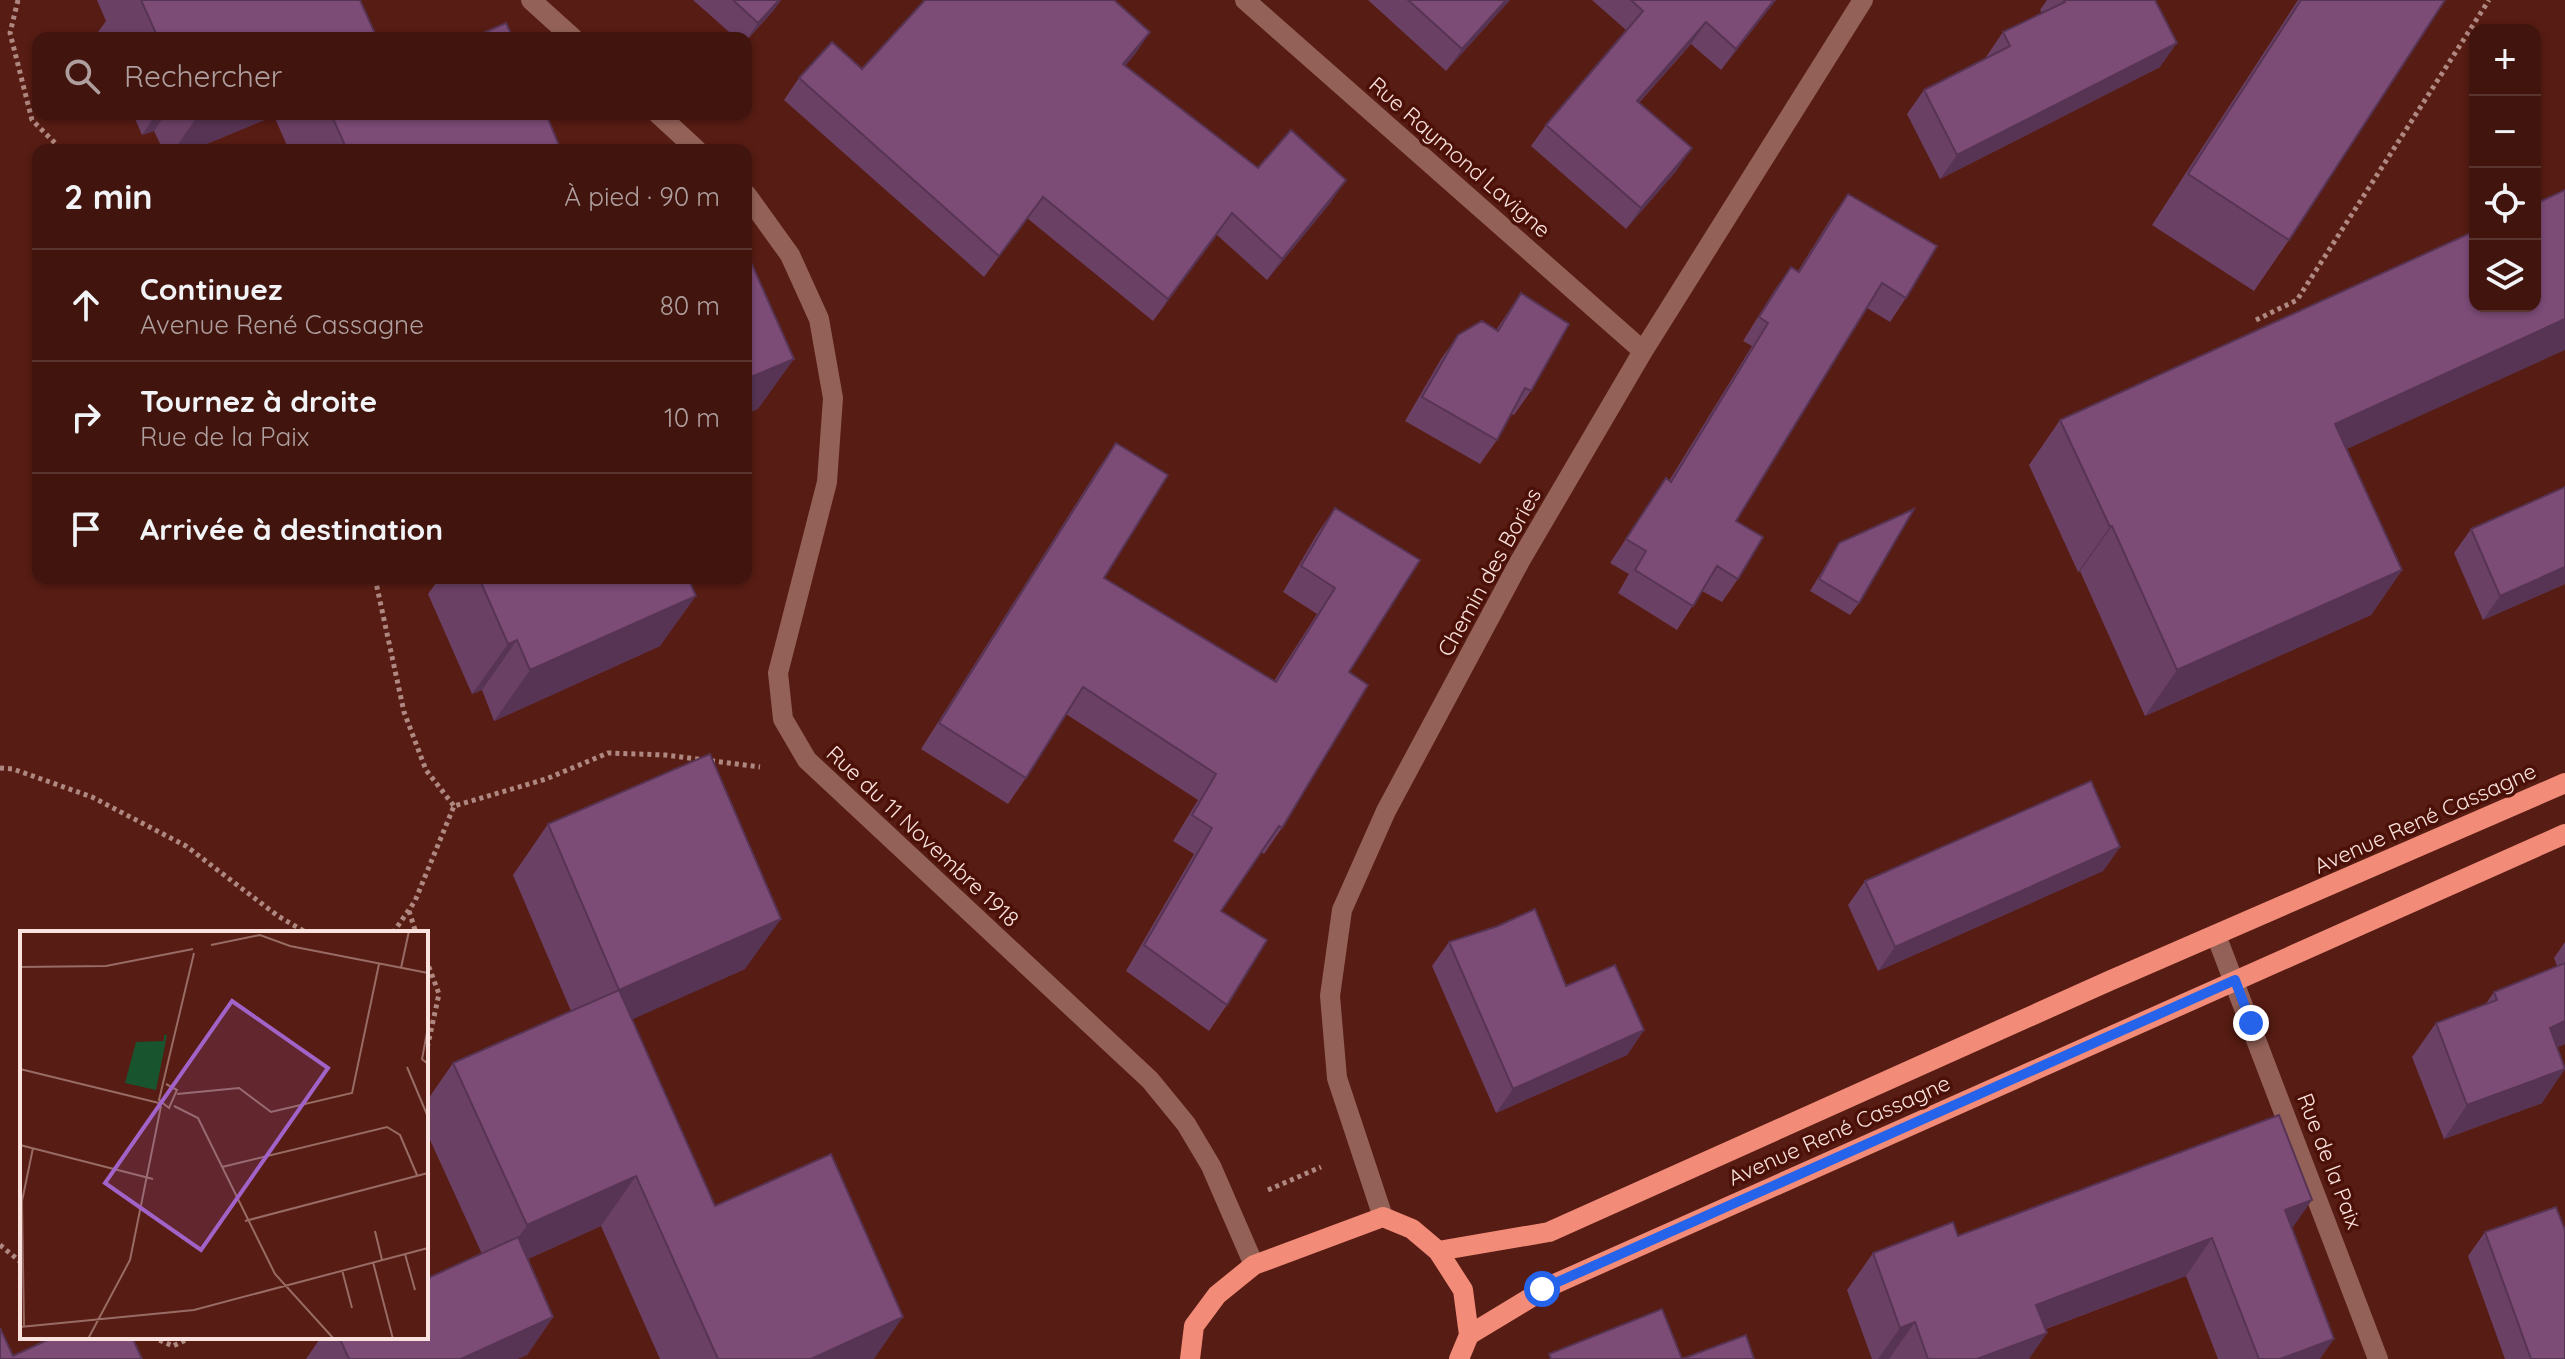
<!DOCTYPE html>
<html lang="fr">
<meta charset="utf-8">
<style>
:root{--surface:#41150e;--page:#481e17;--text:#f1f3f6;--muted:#ae9f9e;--line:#5a342e}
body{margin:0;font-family:Quicksand,sans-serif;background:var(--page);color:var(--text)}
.controls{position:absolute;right:24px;top:24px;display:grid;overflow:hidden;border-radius:16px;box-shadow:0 2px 6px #0004}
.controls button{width:72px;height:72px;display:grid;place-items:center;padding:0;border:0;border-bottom:2px solid var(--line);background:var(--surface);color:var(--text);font:40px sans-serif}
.stop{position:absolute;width:24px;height:24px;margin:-18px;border:6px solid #2563eb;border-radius:50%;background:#fff}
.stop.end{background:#2563eb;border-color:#fff;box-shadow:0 2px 8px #0008}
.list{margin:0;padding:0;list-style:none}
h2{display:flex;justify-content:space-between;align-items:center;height:104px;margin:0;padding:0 32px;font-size:34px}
h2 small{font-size:26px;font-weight:400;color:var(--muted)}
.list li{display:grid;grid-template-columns:52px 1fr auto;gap:24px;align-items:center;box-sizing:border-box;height:112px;padding:0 32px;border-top:2px solid var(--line)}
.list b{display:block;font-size:30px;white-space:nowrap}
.list p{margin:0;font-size:26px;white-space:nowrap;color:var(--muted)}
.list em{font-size:26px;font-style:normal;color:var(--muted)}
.icon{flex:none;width:44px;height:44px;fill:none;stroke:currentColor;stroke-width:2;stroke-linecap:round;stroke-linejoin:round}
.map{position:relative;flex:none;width:2565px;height:1359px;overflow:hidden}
.search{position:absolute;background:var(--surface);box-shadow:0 2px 6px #0004;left:32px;top:32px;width:720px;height:88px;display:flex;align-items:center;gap:20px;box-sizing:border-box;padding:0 28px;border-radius:16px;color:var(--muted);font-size:30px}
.panel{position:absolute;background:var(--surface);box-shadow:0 2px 6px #0004;left:32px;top:144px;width:720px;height:440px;border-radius:16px}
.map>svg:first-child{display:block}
</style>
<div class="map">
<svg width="2565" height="1359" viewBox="0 0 2565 1359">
<rect width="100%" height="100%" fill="#571c13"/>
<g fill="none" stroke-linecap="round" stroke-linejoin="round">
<path stroke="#af8881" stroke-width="5" stroke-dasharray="4 4" stroke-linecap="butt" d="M18 0 10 33 32 120 62 150
M2256 320 2297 300 2489 0
M375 578 404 712 426 770 454 806
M0 768 13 769 92 797 186 846 278 916 307 933
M409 911 416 933
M393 933 415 901 454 806 546 779 608 753 666 755 760 767
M426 959 439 994 426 1053
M1268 1190 1321 1167
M0 1245 22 1263
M152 1337 173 1346 192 1337"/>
<path stroke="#936157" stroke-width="20" d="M531 0 573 38
M1245 0 1643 351
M658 114 697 150
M746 194 790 255 819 319 833 398 827 482 778 673 783 719 807 760 1150 1080 1186 1124 1211 1166 1254 1265
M2216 935 2378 1359
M1383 1217 1337 1078 1330 996 1342 910 1386 811 1520 561 1643 351 1863 0"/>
<path stroke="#f28c79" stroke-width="20" d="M1438 1251 1549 1232 2109 981 2565 783
M1469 1335 1550 1286 2565 834
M1190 1359 1194 1326 1217 1295 1254 1265 1383 1217 1412 1229 1438 1251 1463 1290 1469 1335 1459 1359"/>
</g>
<path fill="#6b4065" d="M97 0H360L377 38H101L98 32 106 21Z
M693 0H781L773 11 746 41V38H736Z
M1368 0H1510L1446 71Z
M1592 0H1776L1721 70 1691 44 1639 103 1677 170 1626 229 1531 146 1546 125 1626 30Z
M2047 0H2155L2160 67 1940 179 1907 114 1924 90 1987 58 1986 57 2003 32 2042 13 2040 10Z
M2298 0H2445L2289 240 2254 291 2152 225Z
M1150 32 1135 54 1125 66 1258 168 1331 202 1267 280 1217 235 1153 321 1027 218 984 277 784 100 799 78Z
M133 114H546L561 150H289L274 116 192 150H163L154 131 142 135Z
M1848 194 1906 298 1890 322 1867 308 1736 521 1738 579 1722 602 1702 591 1677 630 1618 593 1629 574 1610 563 1666 478 1669 481 1752 346 1743 341 1774 291 1791 267 1798 271 1831 218Z
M1521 293 1531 391 1514 415 1511 414 1497 440 1480 464 1405 421 1441 359 1458 335 1496 330Z
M2060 420 2402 570 2371 615 2145 716 2080 571 2078 572 2029 465Z
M1116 443 1104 578 1274 681 1317 614 1283 592 1317 534 1335 508 1349 672 1282 828 1264 854 1261 852 1221 911 1227 1005 1209 1031 1126 971 1194 854 1173 841 1198 800 1066 714 1026 778 1008 804 921 749 1098 469Z
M2471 529 2565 584 2483 620 2454 553Z
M1839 543 1859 603 1850 615 1810 591Z
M433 578H688L660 646 494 721 482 690 472 694 428 594 436 583Z
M548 824 745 969 632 1019 715 1206 874 1359H660L601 1226 528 1259 553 1317 527 1355 517 1359H306L321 1337H426L482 1254 426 1131V1102L453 1063 571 1011 513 875Z
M2120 847 2103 871 1878 971 1848 905 1865 881Z
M1449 942 1566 986 1644 1030 1627 1055 1496 1113 1432 966Z
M2565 942V1044L2557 1047 2542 1103 2444 1139 2412 1057 2436 1023 2485 1005 2494 992 2557 966 2554 958Z
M2292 1228 2320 1359H2218L2186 1276 2046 1329 2029 1359H1872L1847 1290 1873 1253 1958 1236Z
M2485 1232 2565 1359H2505L2468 1256Z"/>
<path fill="#573453" d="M779 0H781L773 11 746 41 758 23Z
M1506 0H1510L1446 71 1462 49Z
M1774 0H1776L1721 70 1736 49Z
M1706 22 1691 44 1621 122 1637 101Z
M1150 32 1135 54 1107 86 1123 64Z
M2177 43 2160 67 1940 179 1957 155Z
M156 114H166L154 131 142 135Z
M199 114H276L274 116 192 150H174Z
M1692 148 1677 170 1626 229 1641 208Z
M1346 180 1331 202 1267 280 1282 259Z
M1232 213 1217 235 1153 321 1168 299Z
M2565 319V350L2303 469 2335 424Z
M794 359 758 409 746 414V379Z
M2112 526 2080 571 2078 572 2110 527Z
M2565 567V584L2483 620 2500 596Z
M2402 570 2371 615 2145 716 2177 670Z
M696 596 660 646 494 721 530 670Z
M517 640 482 690 472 694 508 644Z
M2120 847 2103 871 1878 971 1895 947Z
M781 919 745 969 584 1041 619 990Z
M2565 1021V1044L2527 1062 2550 1028Z
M1644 1030 1627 1055 1496 1113 1513 1089Z
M2565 1069 2542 1103 2444 1139 2467 1105Z
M636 1176 601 1226 492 1275 527 1225Z
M2312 1200 2286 1237 2285 1210Z
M2212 1238 2186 1276 2010 1342 2036 1305Z
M553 1317 527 1355 517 1359H461Z
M903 1317 874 1359H811Z
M1915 1322 1889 1359H1878L1900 1328Z
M2047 1333 2029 1359H1977Z
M2334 1339 2320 1359H2280Z"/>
<path fill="#7c4b76" stroke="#573453" stroke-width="2" d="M141 0H360L377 38H158Z
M733 0H779L758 23Z
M925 0H1114L1150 32 1123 64 1258 168 1291 130 1346 180 1282 259 1232 213 1168 299 1043 197 999 256 799 78 832 42 862 69Z
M1408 0H1506L1462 49Z
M1631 0H1774L1736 49 1706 22 1637 101 1692 148 1641 208 1546 125 1643 11Z
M2064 0H2155L2177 43 1957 155 1924 90 2010 46 2003 32 2065 2Z
M2301 0H2445L2289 240 2188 174Z
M506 23 513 38H472Z
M331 114H546L561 150H347Z
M2565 190V319L2335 424 2402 570 2177 670 2112 526 2110 527 2060 420 2475 231V306H2535V204Z
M1848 194 1937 246 1906 298 1882 283 1736 521 1763 537 1738 579 1717 566 1693 606 1635 570 1646 551 1626 539 1666 478 1671 482 1768 323 1759 317 1791 267 1799 272Z
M746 251 794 359 746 379Z
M1521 293 1569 324 1531 391 1525 388 1497 440 1422 397 1458 335 1482 321 1498 331Z
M1116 443 1168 475 1104 578 1276 682 1335 588 1301 566 1335 508 1420 560 1349 672 1368 685 1282 828 1279 826 1221 911 1267 940 1227 1005 1144 945 1212 828 1192 815 1216 774 1083 687 1026 778 939 723Z
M2565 487V567L2500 596 2471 529Z
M1914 509 1859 603 1819 579 1839 543Z
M479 578H688L696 596 530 670 517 640 508 644Z
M710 754 781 919 619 990 548 824Z
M2091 781 2120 847 1895 947 1865 881Z
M1535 909 1566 986 1615 965 1644 1030 1513 1089 1449 942 1498 926Z
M2565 963V1021L2550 1028 2565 1069 2467 1105 2436 1023 2497 1000 2494 992Z
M619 990 715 1206 831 1154 903 1317 811 1359H718L636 1176 527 1225 453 1063Z
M2279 1115 2312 1200 2285 1210 2334 1339 2280 1359H2259L2212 1238 2036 1305 2047 1333 1977 1359H1928L1915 1322 1900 1328 1873 1253 1953 1222 1958 1236Z
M2556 1207 2565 1230V1359H2531L2485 1232Z
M518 1237 553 1317 461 1359H349L339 1337H426V1279Z
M1662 1309 1682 1359 1746 1335 1754 1359H1551L1549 1354Z
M0 1328 13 1356 54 1337H132L142 1359H0Z"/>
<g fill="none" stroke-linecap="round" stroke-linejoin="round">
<path stroke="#2563eb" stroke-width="10" d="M1542 1289 2235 980 2251 1023"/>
</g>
<g text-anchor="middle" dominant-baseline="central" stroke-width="7" stroke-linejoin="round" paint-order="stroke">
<g font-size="22" fill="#fae3de" stroke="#4b1108">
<text transform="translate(1460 157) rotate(41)">Rue Raymond Lavigne</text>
<text transform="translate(1489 572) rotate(-61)">Chemin des Bories</text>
<text transform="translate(2425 818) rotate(-24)">Avenue René Cassagne</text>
<text transform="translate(923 836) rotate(43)">Rue du 11 Novembre 1918</text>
<text transform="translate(1839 1130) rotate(-24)">Avenue René Cassagne</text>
<text transform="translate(2330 1161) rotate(69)">Rue de la Paix</text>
</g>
</g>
<g transform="translate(20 931)">
<rect width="408" height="408" fill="#571c13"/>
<path d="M144 104H147L136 159 105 152 116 111 144 110Z" fill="#18552e"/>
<path fill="none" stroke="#986c64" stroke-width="2" d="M191 14 240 4 270 15 408 42M0 36 86 35 173 18M381 37 389 0M408 96 402 128 408 133M387 136 408 186M0 138 139 172M146 153 157 159 149 177 139 169 174 22M157 163 219 157 251 181 332 162 359 33M154 175 178 187 255 343 314 408M0 214 133 248M202 236 367 196 380 204 397 244M225 290 408 242M355 300 362 329M385 323 395 359M353 331 373 408M322 339 332 377M0 396 174 379 408 317M4 396 2 270 13 217M68 408 110 329 141 175"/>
<path fill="#a163c8" fill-opacity="0.15" stroke="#a163c8" stroke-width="4" d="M212 70 308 137 181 319 85 252Z"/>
<rect width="408" height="408" fill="none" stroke="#fae3de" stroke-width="4"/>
</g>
</svg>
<div class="controls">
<button>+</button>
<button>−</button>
<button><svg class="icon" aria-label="locate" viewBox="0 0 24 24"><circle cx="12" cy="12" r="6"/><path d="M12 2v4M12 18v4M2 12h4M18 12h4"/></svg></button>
<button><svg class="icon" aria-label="layers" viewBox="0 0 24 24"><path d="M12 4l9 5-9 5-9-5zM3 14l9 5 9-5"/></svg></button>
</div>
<div class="stop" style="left:1542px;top:1289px"></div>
<div class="stop end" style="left:2251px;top:1023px"></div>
<div class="search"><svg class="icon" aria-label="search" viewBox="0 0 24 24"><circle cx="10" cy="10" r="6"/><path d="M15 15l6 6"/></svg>Rechercher</div>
<section class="panel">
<h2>2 min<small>À pied · 90 m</small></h2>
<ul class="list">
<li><svg class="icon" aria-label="ahead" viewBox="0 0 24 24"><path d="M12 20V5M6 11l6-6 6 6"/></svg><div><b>Continuez</b><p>Avenue René Cassagne</p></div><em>80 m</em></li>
<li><svg class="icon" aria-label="right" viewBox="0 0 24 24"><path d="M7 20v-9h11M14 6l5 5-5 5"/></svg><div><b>Tournez à droite</b><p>Rue de la Paix</p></div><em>10 m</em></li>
<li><svg class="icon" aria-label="arrive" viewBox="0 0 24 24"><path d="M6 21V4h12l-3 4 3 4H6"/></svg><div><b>Arrivée à destination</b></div></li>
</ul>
</section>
</div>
